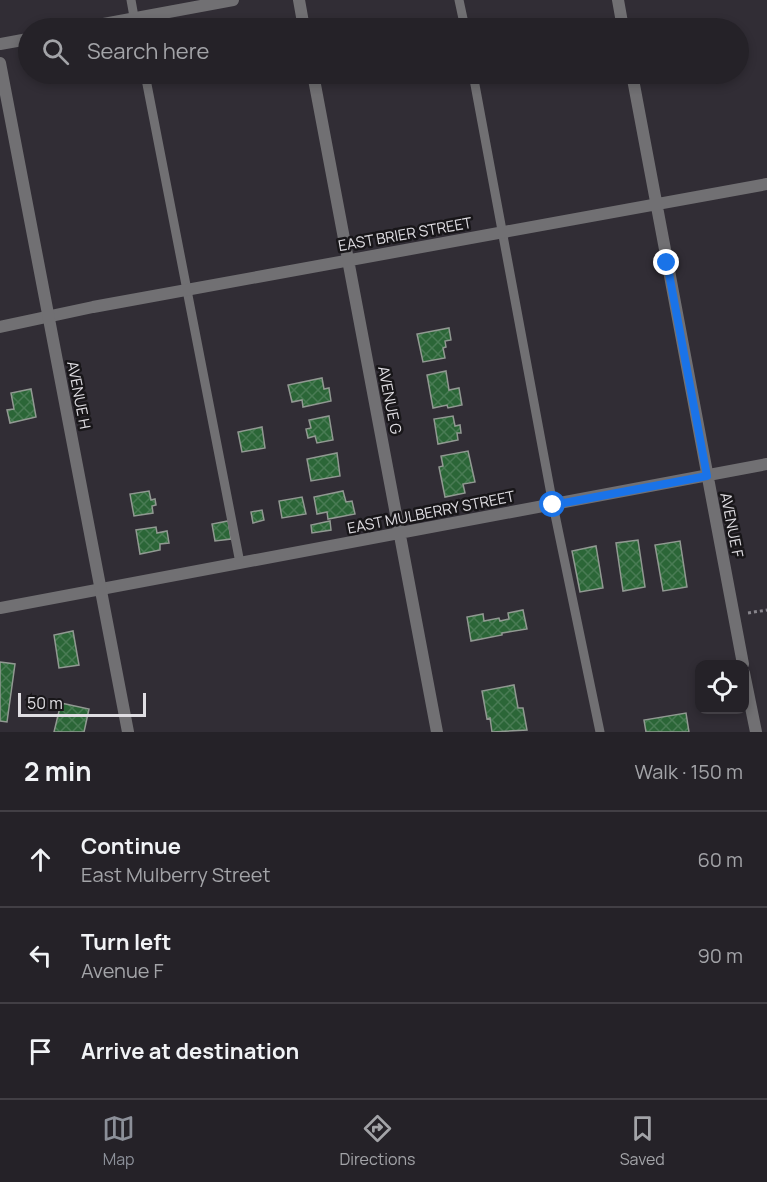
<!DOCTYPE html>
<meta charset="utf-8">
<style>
:root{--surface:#252228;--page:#312f34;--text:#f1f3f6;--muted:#a3a4a8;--line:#423f45;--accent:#8c9099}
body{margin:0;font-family:Manrope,sans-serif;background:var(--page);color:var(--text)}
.controls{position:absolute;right:18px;bottom:18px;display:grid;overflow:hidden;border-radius:12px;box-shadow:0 3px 9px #0003}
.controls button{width:54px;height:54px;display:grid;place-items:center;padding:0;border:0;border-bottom:2px solid var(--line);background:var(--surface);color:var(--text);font:30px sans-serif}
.scale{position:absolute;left:18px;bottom:15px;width:128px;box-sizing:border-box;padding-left:6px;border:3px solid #e0dee3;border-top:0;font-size:16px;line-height:21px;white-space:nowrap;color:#e0dee3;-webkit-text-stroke:4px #181619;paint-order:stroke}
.stop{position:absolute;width:18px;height:18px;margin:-14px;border:4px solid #1a73e8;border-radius:50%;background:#fff}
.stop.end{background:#1a73e8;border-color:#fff;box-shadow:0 2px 6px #0008}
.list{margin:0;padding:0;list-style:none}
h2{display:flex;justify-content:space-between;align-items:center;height:78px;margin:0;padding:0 24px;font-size:26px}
h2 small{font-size:20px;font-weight:400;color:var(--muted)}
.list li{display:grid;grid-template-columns:39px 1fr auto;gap:18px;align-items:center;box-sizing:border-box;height:96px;padding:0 24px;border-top:2px solid var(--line)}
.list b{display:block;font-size:22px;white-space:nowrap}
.list p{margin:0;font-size:20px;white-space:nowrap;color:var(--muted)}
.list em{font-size:20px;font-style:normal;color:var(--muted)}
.icon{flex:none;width:33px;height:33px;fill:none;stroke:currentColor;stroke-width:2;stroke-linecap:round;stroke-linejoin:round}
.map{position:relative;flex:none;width:767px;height:732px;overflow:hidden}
.search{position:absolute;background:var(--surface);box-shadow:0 3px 9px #0003;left:18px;right:18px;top:18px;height:66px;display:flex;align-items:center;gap:15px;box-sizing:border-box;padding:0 21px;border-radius:33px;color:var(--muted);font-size:22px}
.sheet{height:366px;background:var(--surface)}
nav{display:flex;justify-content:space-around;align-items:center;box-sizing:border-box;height:84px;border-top:2px solid var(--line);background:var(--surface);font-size:16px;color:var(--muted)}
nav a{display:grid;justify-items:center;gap:3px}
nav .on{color:var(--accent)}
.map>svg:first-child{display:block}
</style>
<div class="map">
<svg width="767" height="732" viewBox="0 0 767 732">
<defs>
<pattern id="building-cross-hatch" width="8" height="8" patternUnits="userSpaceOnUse" patternTransform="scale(1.5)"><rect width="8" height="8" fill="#2b6637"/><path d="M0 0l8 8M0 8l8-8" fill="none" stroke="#497b54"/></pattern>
</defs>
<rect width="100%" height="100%" fill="#312d35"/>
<path fill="url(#building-cross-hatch)" stroke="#919992" stroke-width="1.5" d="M449 328 451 340 445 341 446 347 443 348 445 358 423 362 417 334Z
M446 371 449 390 459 388 462 405 448 408 447 405 433 408 427 375Z
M322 378 324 389 329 388 331 401 303 407 302 400 292 402 288 385Z
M31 389 36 417 10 423 7 410 14 409 11 393Z
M329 416 333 440 317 443 315 436 308 438 306 429 311 428 309 420Z
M453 416 455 426 460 425 461 433H457L458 440 438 444 434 419Z
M262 427 265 448 242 452 238 432Z
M468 451 475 482 463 484 465 493 445 497 439 467 443 466 441 456Z
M337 453 340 476 311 481 307 459Z
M149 491 151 500 155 499 156 505 152 506 153 513 134 516 130 494Z
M343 491 346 502 352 501 355 514 328 519 327 512 317 514 314 497Z
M302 497 306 514 282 518 279 501Z
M262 510 264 520 253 523 251 512Z
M228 521 231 539 215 541 212 524Z
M330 521 331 530 312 533 311 525Z
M156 527 157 533 167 531 169 543 160 544V550L140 554 136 530Z
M638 540 645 587 623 591 616 543Z
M680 541 687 587 663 591 655 545Z
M596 546 603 588 580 592 572 551Z
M523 610 527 629 502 633V635L471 641 467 617 483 614 484 621 499 618 500 621 509 619 508 613Z
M73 631 79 665 59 668 54 635Z
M0 662 15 664 7 722 0 721Z
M514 685 518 708H523L527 730 492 732 490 718 487 719 482 691Z
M61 703 89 709 84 732H54Z
M686 713 689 732H646L644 720Z"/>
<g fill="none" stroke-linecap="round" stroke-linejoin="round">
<path stroke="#88858c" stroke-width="3" stroke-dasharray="3 3" stroke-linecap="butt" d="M748 613 767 610"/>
<path stroke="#717073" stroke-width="9" d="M131 0 136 28
M459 0 465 28
M145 74 240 563
M473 74 553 505 600 732"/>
<path stroke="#717073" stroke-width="12" d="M299 0 304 28
M618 0 623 28
M82 28 233 0
M0 44 28 39
M313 74 437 732
M632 74 743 664
M0 327 93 307 767 184
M0 608 767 464
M744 673 756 732"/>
<path stroke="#717073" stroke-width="12" d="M0 63 128 732"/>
</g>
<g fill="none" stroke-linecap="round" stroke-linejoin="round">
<path stroke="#1a73e8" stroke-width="8" d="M553 505 707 476 667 263"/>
</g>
<g text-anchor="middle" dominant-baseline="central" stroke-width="5" stroke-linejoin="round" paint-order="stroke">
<g font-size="15" fill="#e0dee3" stroke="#181619">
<text transform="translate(405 234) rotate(-10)">EAST BRIER STREET</text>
<text transform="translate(79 395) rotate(79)">AVENUE H</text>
<text transform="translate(390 400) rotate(79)">AVENUE G</text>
<text transform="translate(431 512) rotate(-11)">EAST MULBERRY STREET</text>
<text transform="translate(732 525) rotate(79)">AVENUE F</text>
</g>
</g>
</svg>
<div class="controls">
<button><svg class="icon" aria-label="locate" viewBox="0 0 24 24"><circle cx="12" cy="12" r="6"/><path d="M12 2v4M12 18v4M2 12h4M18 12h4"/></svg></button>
</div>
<div class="scale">50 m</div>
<div class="stop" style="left:553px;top:505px"></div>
<div class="stop end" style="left:667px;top:263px"></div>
<div class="search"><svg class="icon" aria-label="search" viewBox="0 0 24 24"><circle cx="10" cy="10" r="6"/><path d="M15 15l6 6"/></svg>Search here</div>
</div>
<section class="sheet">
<h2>2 min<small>Walk · 150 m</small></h2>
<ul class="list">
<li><svg class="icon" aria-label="ahead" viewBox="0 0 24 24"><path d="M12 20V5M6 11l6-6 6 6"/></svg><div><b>Continue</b><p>East Mulberry Street</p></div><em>60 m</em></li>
<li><svg class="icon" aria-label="left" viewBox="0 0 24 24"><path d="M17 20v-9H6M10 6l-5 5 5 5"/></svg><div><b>Turn left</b><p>Avenue F</p></div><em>90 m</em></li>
<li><svg class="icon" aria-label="arrive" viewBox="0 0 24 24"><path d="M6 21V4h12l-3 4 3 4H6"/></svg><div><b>Arrive at destination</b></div></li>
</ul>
</section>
<nav>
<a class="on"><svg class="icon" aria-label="map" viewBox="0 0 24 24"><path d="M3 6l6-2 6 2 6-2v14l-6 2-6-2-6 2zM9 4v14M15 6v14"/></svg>Map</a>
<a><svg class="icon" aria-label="directions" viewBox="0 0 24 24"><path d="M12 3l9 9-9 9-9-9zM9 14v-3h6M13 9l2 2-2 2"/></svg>Directions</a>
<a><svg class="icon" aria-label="saved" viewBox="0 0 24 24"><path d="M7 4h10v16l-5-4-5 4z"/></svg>Saved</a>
</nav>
